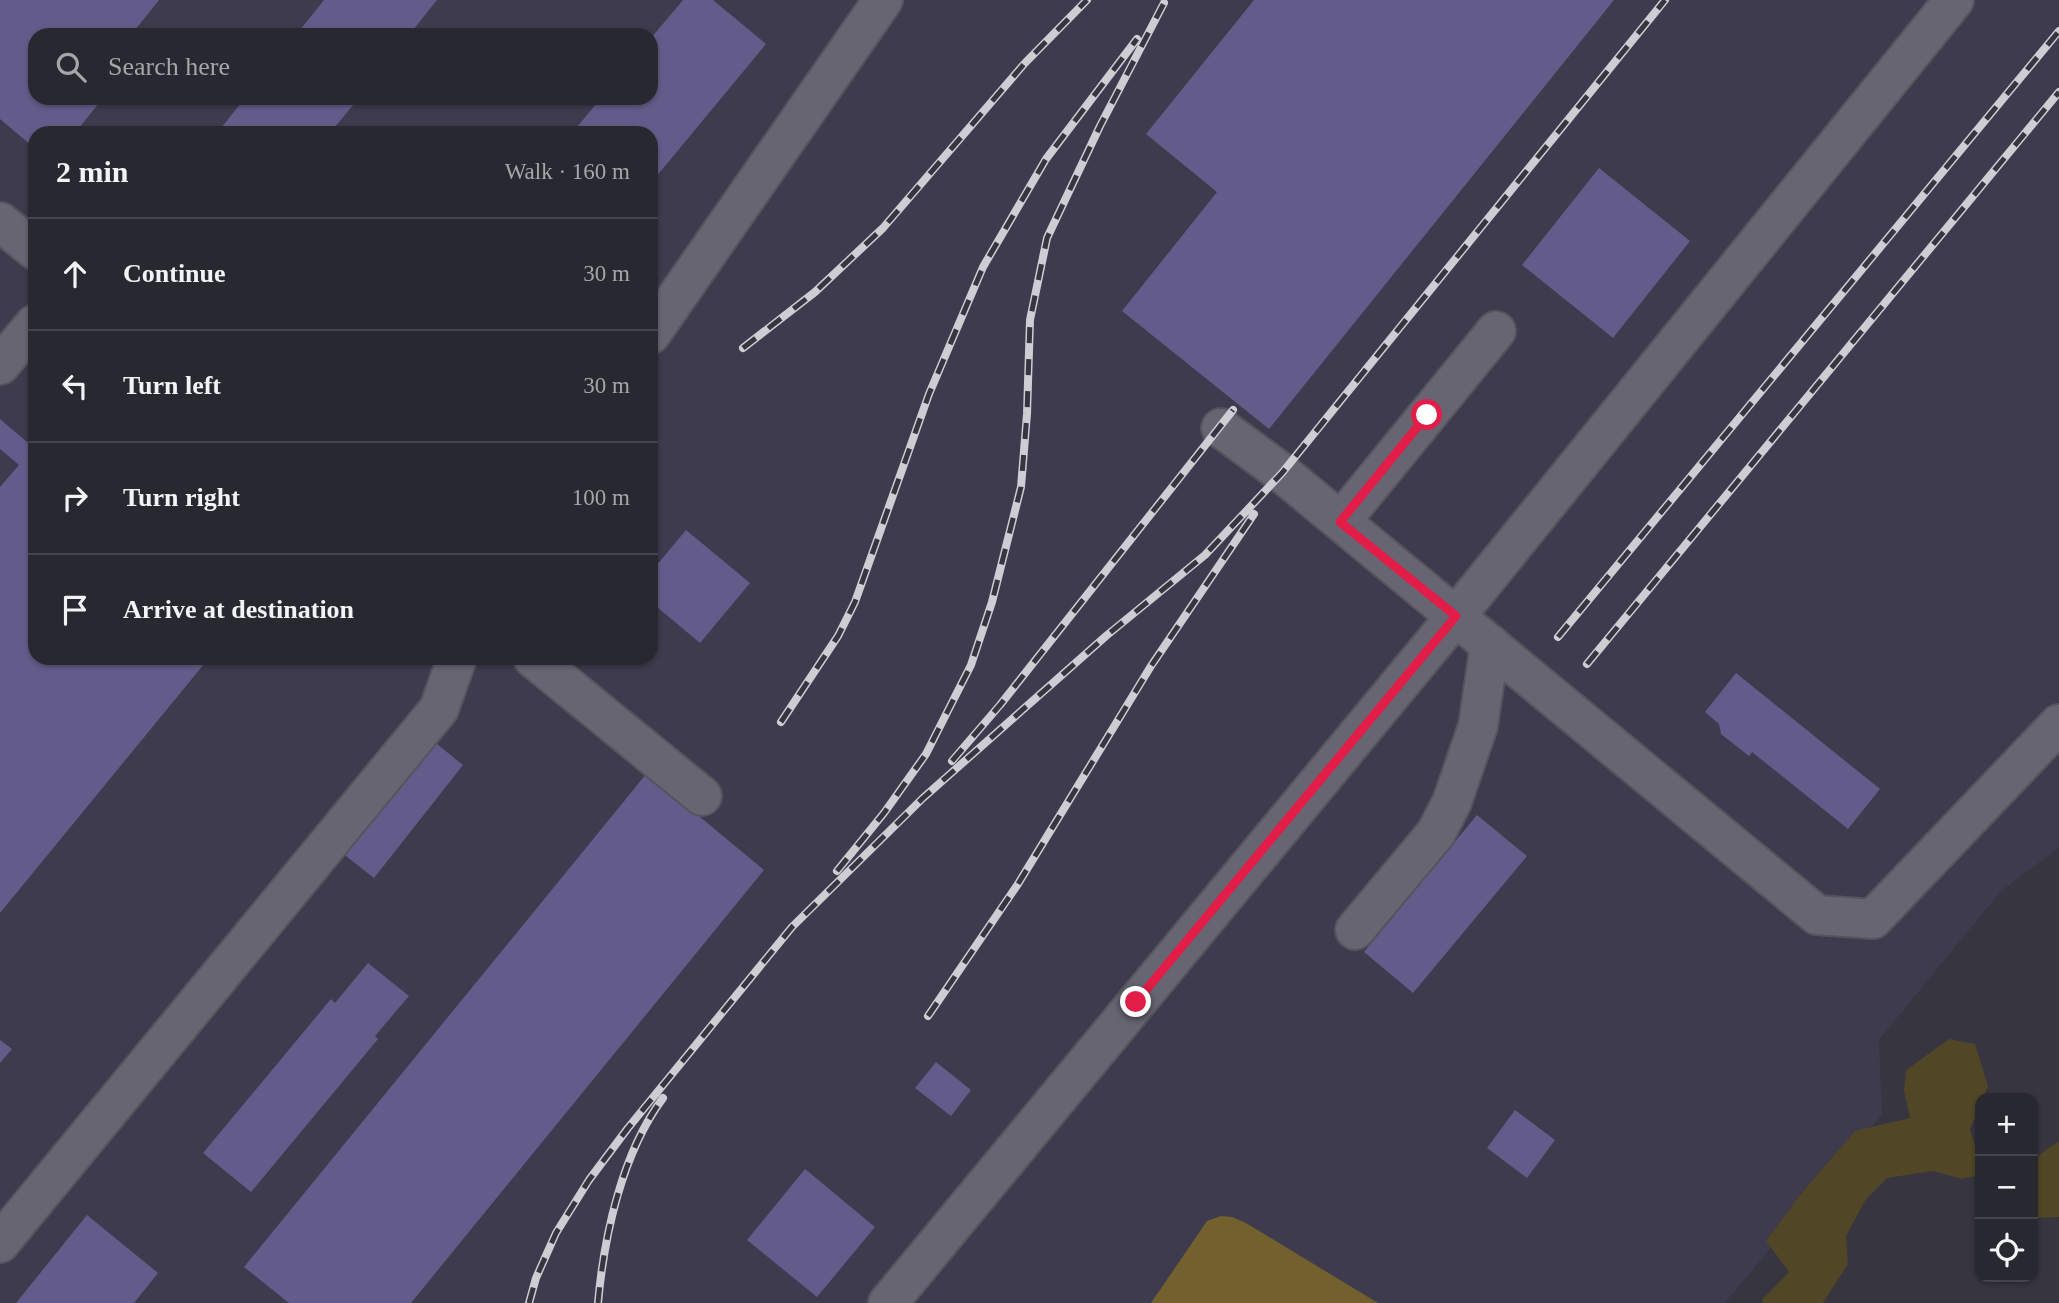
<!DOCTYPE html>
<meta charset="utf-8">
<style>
:root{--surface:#282830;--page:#303038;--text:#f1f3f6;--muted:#a5a6ab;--line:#44444c}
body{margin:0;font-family:Georgia,serif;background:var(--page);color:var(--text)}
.controls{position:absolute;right:21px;bottom:21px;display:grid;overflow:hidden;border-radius:14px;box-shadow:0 2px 5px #0004}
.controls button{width:63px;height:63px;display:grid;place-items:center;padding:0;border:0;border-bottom:2px solid var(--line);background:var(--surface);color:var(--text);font:35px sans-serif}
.stop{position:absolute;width:21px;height:21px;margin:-16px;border:5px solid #e11d48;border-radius:50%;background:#fff}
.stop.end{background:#e11d48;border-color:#fff;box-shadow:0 2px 7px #0008}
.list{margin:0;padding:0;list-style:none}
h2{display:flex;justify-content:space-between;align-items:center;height:91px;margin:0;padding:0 28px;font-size:30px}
h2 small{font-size:23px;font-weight:400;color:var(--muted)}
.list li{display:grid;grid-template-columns:46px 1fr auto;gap:21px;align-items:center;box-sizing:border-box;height:112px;padding:0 28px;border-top:2px solid var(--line)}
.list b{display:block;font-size:26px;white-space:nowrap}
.list em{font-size:23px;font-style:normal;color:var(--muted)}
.icon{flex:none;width:38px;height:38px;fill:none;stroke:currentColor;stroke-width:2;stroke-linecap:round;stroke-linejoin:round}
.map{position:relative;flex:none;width:2059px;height:1303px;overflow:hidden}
.search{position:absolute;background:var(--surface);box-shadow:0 2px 5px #0004;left:28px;top:28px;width:630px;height:77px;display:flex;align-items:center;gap:18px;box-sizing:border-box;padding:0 24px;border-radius:21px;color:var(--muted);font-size:26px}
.panel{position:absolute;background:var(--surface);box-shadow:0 2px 5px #0004;left:28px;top:126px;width:630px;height:539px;border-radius:21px}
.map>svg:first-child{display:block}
</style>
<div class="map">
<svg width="2059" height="1303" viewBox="0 0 2059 1303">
<rect width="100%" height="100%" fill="#363540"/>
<path fill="#3d3b4d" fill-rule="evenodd" d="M0 0H2059V848L2001 891 1879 1040 1882 1114 1725 1303H0ZM35 35H651V98H35ZM35 133H651V658H35Z"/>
<path fill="#514626" d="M1949 1039 1975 1044 1988 1086 1983 1098H1980V1105L1970 1130 1980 1159V1175L1962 1179 1933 1171 1887 1178 1866 1199 1846 1236 1848 1264 1823 1303H1763L1762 1300 1789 1272 1766 1241 1800 1195 1855 1131 1910 1118 1904 1091 1906 1070Z
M2059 1141V1217L2035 1218 2033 1215V1171L2039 1155Z"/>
<path fill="#72612e" d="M1221 1216 1232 1217 1246 1223 1378 1303H1151L1207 1221Z"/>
<path fill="#635c8a" d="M0 0H159L131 35H35V98H103L75 133H35V142L32 146 0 119Z
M324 0H437L409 35H296Z
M683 0H713L766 44 651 183V133H572L601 98H651V38Z
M1254 0H1614L1269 429 1122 311 1217 192 1146 134Z
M245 98H359L330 133H217Z
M1599 168 1690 241 1613 338 1522 265Z
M0 419 33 447 35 445V658H209L0 913V487L19 465 0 449Z
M686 530 750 583 700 643 651 602V572Z
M1736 673 1880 789 1848 829 1752 752 1749 756 1721 734 1719 724 1705 712Z
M427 736 463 765 374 878 337 849Z
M647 773 764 870 411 1303H289L244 1267Z
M1477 815 1527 856 1413 993 1364 952Z
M368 963 409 996 375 1036 378 1039 251 1192 203 1153 331 999 335 1003Z
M0 1040 12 1049 0 1063Z
M936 1062 971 1090 951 1116 915 1088Z
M1515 1110 1555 1140 1527 1178 1487 1148Z
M805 1169 875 1227 817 1297 747 1240Z
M87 1215 158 1273 134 1303H16Z"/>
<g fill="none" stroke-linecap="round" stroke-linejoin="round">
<defs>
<path id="minor" d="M0 222 35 250
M651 334 883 0
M0 365 35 324
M1221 428 1282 473 1817 915 1873 919 2059 724
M1341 521 1496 331
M533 658 702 796
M1355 930 1436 833 1452 802 1478 726 1490 644
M0 1243 439 709 457 658
M888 1303 1456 616 1954 0"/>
</defs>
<use href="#minor" stroke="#55545d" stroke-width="42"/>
<use href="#minor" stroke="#676572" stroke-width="38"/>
<defs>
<path id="rail" d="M743 348 815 292 883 228 1025 63 1087 0
M1558 637 2059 31
M1587 664 2059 92
M781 722 838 636 855 602 929 394 983 267 1046 159 1137 39
M952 761 1000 705 1233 410
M837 871 884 813 926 754 971 665 992 602 1021 487 1027 414 1030 320 1047 238 1100 126 1164 3
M928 1016 1018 884 1151 666 1254 514
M529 1303 536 1278 556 1233 589 1180 628 1128 792 927 923 798 1106 636 1205 555 1282 473 1665 0
M598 1303C604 1236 622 1153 663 1098"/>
</defs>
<use href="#rail" stroke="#cecdd4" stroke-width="8"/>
<use href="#rail" stroke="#363540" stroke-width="5" stroke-dasharray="16" stroke-linecap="butt"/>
</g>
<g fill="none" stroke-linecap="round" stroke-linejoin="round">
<path stroke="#e11d48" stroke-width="9" d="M1136 1002 1456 616 1340 522 1427 415"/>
</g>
</svg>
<div class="controls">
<button>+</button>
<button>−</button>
<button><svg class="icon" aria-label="locate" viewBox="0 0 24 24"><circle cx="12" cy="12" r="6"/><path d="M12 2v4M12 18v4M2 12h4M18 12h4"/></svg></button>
</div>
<div class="stop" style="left:1427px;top:415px"></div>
<div class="stop end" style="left:1136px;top:1002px"></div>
<div class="search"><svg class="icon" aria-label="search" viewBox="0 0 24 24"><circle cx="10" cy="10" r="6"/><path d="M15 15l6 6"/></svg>Search here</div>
<section class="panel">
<h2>2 min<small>Walk · 160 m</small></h2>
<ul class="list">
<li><svg class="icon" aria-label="ahead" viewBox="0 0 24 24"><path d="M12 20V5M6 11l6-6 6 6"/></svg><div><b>Continue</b></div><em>30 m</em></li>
<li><svg class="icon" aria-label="left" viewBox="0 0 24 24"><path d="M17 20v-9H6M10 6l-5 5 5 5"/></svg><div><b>Turn left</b></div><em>30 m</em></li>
<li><svg class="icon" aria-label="right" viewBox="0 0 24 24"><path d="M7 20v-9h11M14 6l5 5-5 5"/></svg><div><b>Turn right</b></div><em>100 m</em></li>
<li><svg class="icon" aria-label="arrive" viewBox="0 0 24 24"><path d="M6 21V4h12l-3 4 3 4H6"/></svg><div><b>Arrive at destination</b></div></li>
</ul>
</section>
</div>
